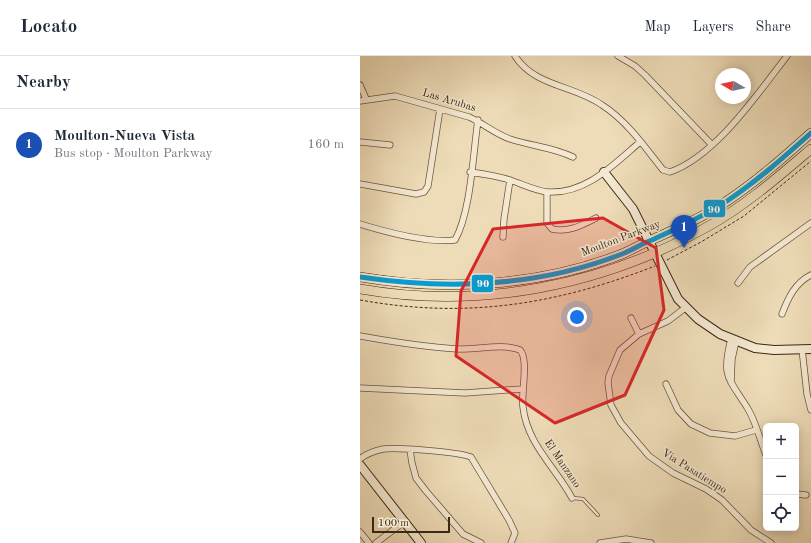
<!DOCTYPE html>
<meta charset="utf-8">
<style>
:root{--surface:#fff;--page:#f2f2f3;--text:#1f2937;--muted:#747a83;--line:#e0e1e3;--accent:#111827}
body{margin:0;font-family:"Old Standard TT",serif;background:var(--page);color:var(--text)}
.controls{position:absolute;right:12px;bottom:12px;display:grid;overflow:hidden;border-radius:6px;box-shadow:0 2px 10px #0003}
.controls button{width:36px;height:36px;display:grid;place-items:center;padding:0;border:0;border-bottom:1px solid var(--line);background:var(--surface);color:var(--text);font:20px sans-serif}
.compass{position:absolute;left:355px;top:12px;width:36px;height:36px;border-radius:50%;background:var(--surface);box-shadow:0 2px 10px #0003;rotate:279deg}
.scale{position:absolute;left:12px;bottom:10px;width:78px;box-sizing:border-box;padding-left:4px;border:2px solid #3d2913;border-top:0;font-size:11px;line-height:14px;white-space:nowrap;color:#3d2913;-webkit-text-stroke:3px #f4e8d1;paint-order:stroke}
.you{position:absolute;left:217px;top:261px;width:14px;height:14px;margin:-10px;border:3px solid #fff;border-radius:50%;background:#1a73e8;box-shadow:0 0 0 6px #1a73e833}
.badge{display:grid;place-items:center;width:26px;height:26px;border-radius:50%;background:var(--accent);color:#fff;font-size:13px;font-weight:700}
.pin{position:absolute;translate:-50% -33px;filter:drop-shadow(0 1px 2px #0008)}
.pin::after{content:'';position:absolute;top:21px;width:14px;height:12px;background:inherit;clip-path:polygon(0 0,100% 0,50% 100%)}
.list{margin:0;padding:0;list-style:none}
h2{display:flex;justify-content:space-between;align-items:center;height:52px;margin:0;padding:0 16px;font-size:17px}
h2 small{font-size:13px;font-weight:400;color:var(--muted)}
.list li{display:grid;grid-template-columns:26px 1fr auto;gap:12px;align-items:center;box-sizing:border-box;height:72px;padding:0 16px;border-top:1px solid var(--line)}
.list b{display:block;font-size:15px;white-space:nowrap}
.list p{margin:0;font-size:13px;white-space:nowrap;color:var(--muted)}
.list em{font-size:13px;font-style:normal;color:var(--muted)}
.icon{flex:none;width:22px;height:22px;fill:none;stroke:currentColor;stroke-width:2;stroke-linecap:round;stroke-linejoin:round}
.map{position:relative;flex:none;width:451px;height:487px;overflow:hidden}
header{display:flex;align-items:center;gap:24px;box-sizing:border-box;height:56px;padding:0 20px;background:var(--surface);border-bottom:1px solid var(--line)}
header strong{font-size:19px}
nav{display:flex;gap:22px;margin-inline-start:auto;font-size:14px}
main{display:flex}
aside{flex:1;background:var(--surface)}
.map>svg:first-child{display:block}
</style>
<header>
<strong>Locato</strong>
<nav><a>Map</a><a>Layers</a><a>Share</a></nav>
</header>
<main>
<aside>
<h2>Nearby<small></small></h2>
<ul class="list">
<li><span class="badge" style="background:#1a4fb4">1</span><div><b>Moulton-Nueva Vista</b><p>Bus stop · Moulton Parkway</p></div><em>160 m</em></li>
</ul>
</aside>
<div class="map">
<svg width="451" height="487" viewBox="0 0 451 487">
<rect width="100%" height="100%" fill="#eedcb8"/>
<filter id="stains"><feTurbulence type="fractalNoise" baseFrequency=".005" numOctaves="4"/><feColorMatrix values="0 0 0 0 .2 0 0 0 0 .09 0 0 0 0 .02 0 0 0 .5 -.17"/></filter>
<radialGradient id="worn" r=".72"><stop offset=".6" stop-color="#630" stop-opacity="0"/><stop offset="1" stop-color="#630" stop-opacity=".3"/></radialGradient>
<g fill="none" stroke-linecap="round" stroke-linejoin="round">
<defs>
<path id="lane" d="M213 442 223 443 238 459"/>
<path id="street" d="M155 0C175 31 214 29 242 49 267 65 285 91 303 114L310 116C356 100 398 37 427 0
M258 0 275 10 285 19 352 89
M0 29 6 43
M0 45 35 40 109 61C123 67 135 78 150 83 171 90 192 91 213 101
M0 86 30 89
M110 116C124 118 137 120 150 124 162 128 176 135 188 136 226 138 253 109 280 86
M0 128 56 138 64 136 68 130 80 53
M187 136V167L192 173C208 177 222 169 236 162
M0 168C26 176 68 187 95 184 111 156 113 97 118 64
M143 181 144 163 150 124
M378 227 390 211 451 167
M325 252 308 265 279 278 260 294 249 320 248 327 251 349 261 367 289 400 313 417 346 433 362 444 391 474 411 487
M422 258C428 242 435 227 451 219
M271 262 279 278
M0 280C33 286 65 291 98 293 115 294 145 287 160 294 169 303 161 337 163 351 167 388 196 412 212 442
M371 283C361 322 369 322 388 353 396 366 400 384 406 399
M442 293 447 338 451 354
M371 326 372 303 376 285
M306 328 318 354 331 368 350 377 375 380 396 374
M0 332 105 337 162 333
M50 394 52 407 56 422 66 435 103 478 121 487
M0 403C7 397 14 395 23 393 36 391 99 396 111 401L149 464 155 477 151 487
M436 438 446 439
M0 476 9 487
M16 487 45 465
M240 487 266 483 291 487"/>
<path id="secondary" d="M244 116 273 153 318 243 338 263 360 278 395 292 414 294 451 293
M0 409 61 487"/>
<path id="primary" d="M0 221C86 236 180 230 262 198 271 194 280 189 289 185 316 173 342 162 367 145 397 125 424 101 451 77
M0 233C119 254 242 230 347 171 385 150 418 121 451 93"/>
</defs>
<use href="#lane" stroke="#69563c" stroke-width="4"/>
<use href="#street" stroke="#69563c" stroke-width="7"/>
<use href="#secondary" stroke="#3d2913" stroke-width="10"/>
<use href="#primary" stroke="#3d2913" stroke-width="10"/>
<path stroke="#3d2913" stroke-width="1" stroke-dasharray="3 2" stroke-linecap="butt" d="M307 204 341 186 384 160 451 105
M0 244C106 263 195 249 295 210"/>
<use href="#lane" stroke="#f4e8d1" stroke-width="2.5"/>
<use href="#street" stroke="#f4e8d1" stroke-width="5.5"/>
<use href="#secondary" stroke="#f4e8d1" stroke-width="8"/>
<use href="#primary" stroke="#eedcb8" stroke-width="9"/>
<defs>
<path id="bus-1" d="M0 221C88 234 178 231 262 198 272 194 281 188 292 184 317 172 343 161 367 145 397 125 424 101 451 77"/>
</defs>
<use href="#bus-1" stroke="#f4e8d1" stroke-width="8"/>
<use href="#bus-1" stroke="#099bd1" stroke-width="5"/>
</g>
<path fill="#d62828" fill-opacity="0.2" stroke="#d62828" stroke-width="3" stroke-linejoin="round" d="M243 162 296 192 304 254 265 339 195 367 96 300 101 235 133 173Z"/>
<g text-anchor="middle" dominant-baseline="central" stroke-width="3" stroke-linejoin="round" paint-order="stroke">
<g font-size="11" fill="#3d2913" stroke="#f4e8d1">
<text transform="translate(89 45) rotate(17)">Las Arubas</text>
<text transform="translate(261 183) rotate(-21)">Moulton Parkway</text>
<text transform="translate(202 408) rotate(56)">El Manzano</text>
<text transform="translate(334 416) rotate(32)">Via Pasatiempo</text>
</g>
</g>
<g stroke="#f4e8d1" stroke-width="1.5">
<rect x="343" y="143" width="23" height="19" rx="4" fill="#099bd1"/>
<rect x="111" y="218" width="23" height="19" rx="4" fill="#099bd1"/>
</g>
<g font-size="11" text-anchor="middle" font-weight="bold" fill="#fff">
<text x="354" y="157">90</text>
<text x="123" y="231">90</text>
</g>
<rect width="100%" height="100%" filter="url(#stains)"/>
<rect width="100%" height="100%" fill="url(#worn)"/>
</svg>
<div class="controls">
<button>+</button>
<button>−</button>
<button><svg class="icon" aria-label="locate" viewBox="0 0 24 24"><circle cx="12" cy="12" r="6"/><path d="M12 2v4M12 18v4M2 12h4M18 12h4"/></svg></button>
</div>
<svg class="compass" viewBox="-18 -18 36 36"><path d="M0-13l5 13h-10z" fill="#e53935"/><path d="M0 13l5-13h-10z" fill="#747a83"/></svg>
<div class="scale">100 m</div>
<div class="you"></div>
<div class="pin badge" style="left:324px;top:192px;background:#1a4fb4">1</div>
</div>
</main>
